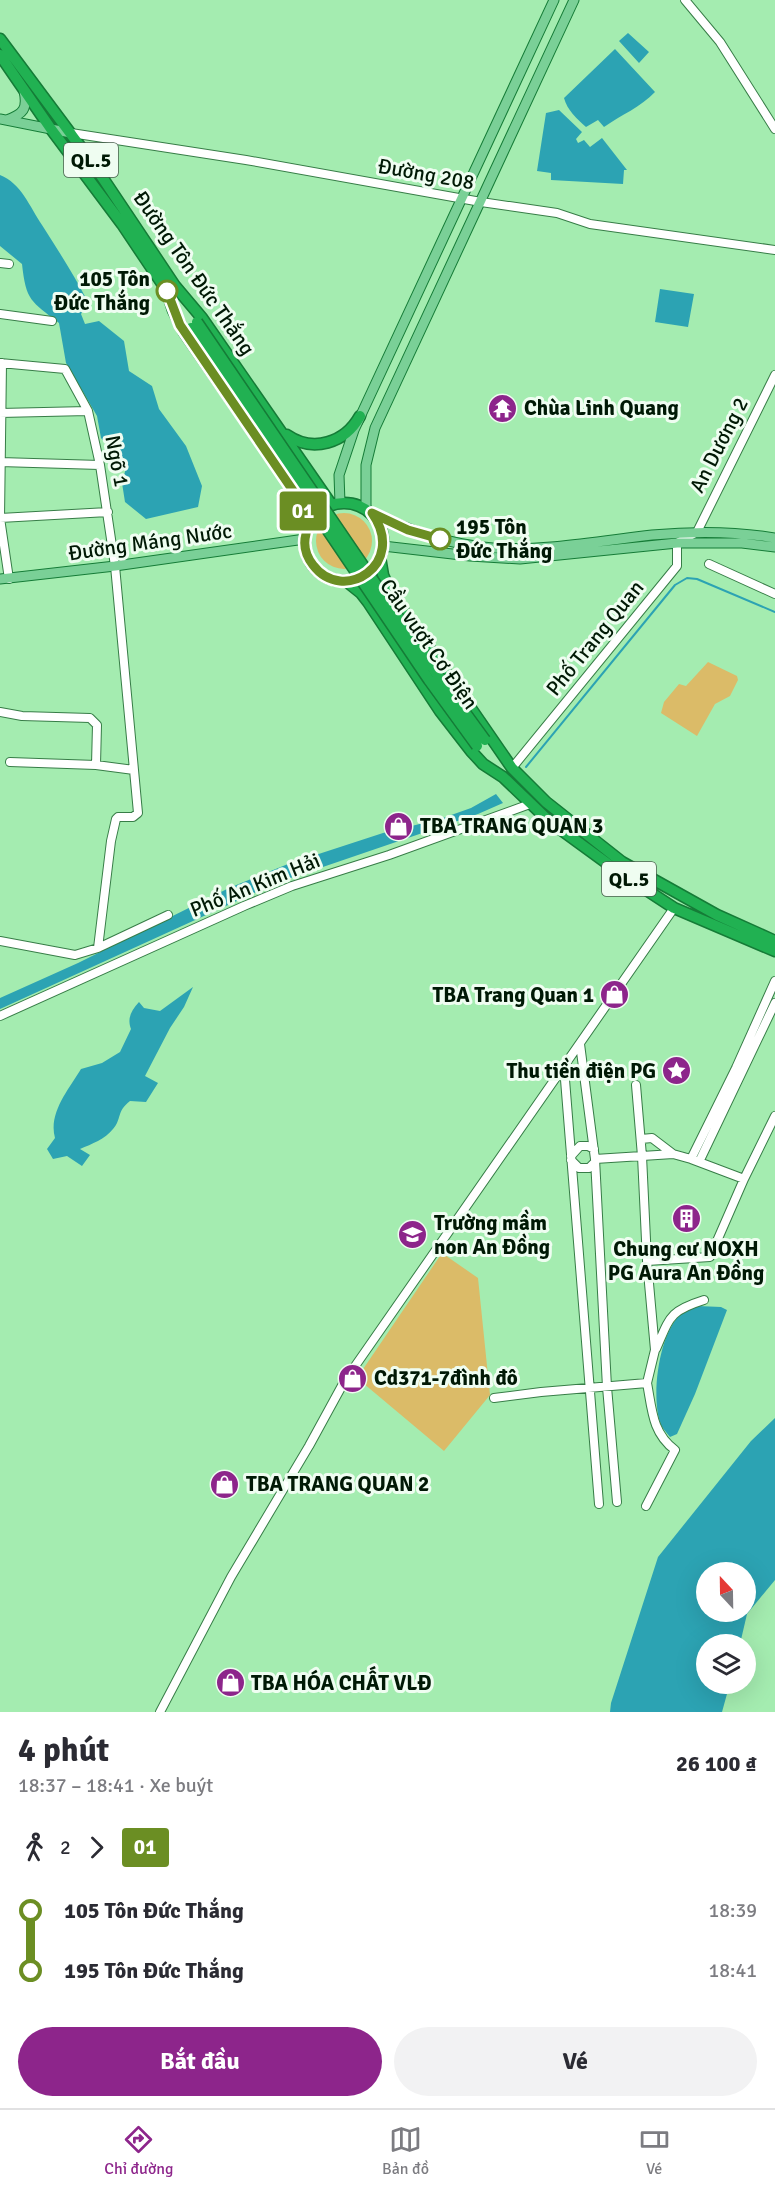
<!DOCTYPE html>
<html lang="vi">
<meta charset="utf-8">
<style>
body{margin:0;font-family:Signika,sans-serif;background:#f2f2f3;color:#2b2b33;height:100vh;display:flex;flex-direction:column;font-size:22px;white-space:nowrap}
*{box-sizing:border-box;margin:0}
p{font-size:20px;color:#7c7c81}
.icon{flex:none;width:33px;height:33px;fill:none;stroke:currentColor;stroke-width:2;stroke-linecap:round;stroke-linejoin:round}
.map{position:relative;height:1712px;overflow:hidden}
.drawer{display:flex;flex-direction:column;background:#fff;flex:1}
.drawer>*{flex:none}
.badge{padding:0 12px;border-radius:4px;font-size:21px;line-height:39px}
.needle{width:39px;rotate:338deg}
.controls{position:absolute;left:696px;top:1562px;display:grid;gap:12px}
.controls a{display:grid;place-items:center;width:60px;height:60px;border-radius:50%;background:#fff;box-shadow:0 6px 24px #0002;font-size:30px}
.map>.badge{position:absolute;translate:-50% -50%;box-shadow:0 0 0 3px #fff}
.legs{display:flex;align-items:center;gap:9px;height:66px;padding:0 18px;font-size:20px}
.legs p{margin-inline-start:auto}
.headline{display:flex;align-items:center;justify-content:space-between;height:102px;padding:0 18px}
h1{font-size:33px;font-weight:700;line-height:45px}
.cta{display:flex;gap:12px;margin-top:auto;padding:12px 18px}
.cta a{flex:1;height:69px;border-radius:36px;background:#8d258b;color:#fff;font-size:24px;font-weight:700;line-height:69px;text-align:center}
.cta a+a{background:#f2f2f3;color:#2b2b33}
ul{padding:0 18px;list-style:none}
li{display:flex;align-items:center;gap:21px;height:60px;font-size:22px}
li i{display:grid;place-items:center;width:9px;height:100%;margin:0 8px;background:currentColor}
li i::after{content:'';width:15px;height:15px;margin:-8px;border:4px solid;border-radius:50%;background:#fff}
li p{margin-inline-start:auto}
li:first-child i{background:linear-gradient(#0000 50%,currentColor 0)}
li:last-child i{background:linear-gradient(currentColor 50%,#0000 0)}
.tab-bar{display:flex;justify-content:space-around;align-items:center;height:84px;border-top:2px solid #e1e1e2;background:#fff;font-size:16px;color:#7c7c81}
.tab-bar a{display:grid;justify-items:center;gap:3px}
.tab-bar .selected{color:#8d258b}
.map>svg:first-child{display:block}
.green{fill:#dbbb68}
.water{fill:#2ca3b3;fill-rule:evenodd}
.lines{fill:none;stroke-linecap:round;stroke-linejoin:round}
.stream{stroke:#2ca3b3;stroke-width:2}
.minor-casing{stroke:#377d47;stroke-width:10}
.major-casing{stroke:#157c37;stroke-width:11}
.highway-casing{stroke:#157c37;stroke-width:13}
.minor{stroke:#fff;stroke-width:8}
.major{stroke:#7ad097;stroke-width:9}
.highway{stroke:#21b152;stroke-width:10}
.highway-bridge-casing{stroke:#157c37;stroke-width:13;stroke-linecap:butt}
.highway-bridge{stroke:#21b152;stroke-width:10}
.line-1-casing{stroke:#fff;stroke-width:14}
.line-1{stroke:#6b8e23;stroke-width:9}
.stop-1-dot{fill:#fff;stroke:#6b8e23;stroke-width:3}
.labels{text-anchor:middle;stroke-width:6;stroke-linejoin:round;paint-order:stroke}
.shield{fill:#effdf1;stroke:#485d4c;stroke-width:1.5}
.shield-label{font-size:20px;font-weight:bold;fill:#001905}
.street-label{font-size:21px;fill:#001905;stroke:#effdf1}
.stop-label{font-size:21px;font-weight:bold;fill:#001905;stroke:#effdf1;text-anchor:end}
.poi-label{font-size:21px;font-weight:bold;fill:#001905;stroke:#effdf1;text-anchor:start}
</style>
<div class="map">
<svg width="775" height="1712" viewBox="0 0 775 1712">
<rect width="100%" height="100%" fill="#a4ecb0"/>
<path class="green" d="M316 541a28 28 0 1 1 56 0a28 28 0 1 1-56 0Z
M 708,662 L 737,676 L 738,680 L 730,696 L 715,704 L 697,736 L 661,713 L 664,702 L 679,684 L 686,686 Z
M 442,1253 L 478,1278 L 490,1395 L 444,1451 L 357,1378 Z"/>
<path class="water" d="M 628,33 L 649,52 L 639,63 L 619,41 Z
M 615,49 L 655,92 C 641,107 621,115 604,127 L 598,120 L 586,127 C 577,119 567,110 564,98 Z
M 559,110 L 582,132 L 576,139 L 578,143 L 584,140 L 590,147 L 602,138 L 627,170 L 624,170 L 623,184 L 551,180 L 551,173 L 537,171 L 546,113 Z
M 0,175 C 21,183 30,207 42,225 C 58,250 74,275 88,302 L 81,314 L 85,324 L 99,321 L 124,341 L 129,371 L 152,386 L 159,409 L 186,446 L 202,486 L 198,507 L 146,519 L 125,502 L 122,483 L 126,468 L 101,438 L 97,416 L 66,363 L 59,323 C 31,301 26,301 22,264 L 0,246 Z
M 660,289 L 694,294 L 688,327 L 655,322 Z
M 496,794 L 503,803 L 478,814 L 276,883 L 0,1009 L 0,998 L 78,963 L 229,888 L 288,864 L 383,833 L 440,819 L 471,808 Z
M 193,987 L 184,1007 L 170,1028 L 145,1076 L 158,1083 L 146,1102 L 130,1101 C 116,1112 122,1119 113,1129 C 105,1139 92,1144 80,1149 L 90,1155 L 82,1166 L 67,1156 L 53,1159 L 47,1149 L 55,1138 C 48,1113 69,1089 81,1069 L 102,1063 L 120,1052 L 131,1029 C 127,1018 131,1011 139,1002 L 144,1008 L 160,1011 Z
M 698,1306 L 721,1307 L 727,1310 L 695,1394 L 677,1434 L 670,1437 C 667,1433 661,1427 660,1422 C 651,1395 659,1333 681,1314 C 686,1310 693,1308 698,1306 Z
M 775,1418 L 775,1580 L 747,1614 L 740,1644 L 706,1644 L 706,1683 L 730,1683 L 722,1712 L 610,1712 L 611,1703 L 658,1557 L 751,1441 ZM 706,1572 L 746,1572 L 746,1611 L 706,1611 Z"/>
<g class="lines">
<path class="stream" d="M 526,767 L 675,585 L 687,578 L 697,579 L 775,612"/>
<defs>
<path id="minor" d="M 685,0 L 720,42 L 775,129
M 71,133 L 246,160 L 481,202 L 557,213 L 590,224 L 775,250
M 0,263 L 9,264
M 0,314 L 52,321
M 0,363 L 65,369 L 88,411 L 100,465 L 115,566 L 134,770
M 2,363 L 0,518 L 9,579
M 0,413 L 88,411
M 0,462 L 100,465
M 0,518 L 108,512
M 709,564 L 775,594
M 0,712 L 22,716 L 90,718 L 97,725 L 96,765
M 512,768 L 677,566 L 677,543 L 697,532 L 775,375
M 0,941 L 75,955 L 98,948 L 111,841 L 116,819 L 118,817 L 133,817 L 138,813 L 134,770 L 96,765 L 10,762
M 98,948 L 168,915
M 0,1016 L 244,906 L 292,886 L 389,855 L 530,804
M 580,1044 L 595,1159 L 607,1387 L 617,1502
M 564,1067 L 599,1504
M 636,1085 L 642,1156 L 673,1154 L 691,1159 L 744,1179
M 641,1139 L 652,1138 L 673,1154
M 571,1156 L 580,1146 L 588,1146 L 594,1149
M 595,1159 L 642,1156 L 647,1261 L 710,1257 L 744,1179 L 775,1116
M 691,1159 L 736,1068 L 775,981
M 571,1160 L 579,1168 L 589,1168 L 595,1162
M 699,1162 L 775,1003
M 656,1349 C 670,1317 669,1311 704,1300
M 494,1398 L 541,1392 L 647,1383 L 655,1350 L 647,1261
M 646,1506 L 675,1450 C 652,1433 652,1409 647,1383
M 160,1712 L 231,1577 L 309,1446 L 344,1382 L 674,908"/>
<path id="major" d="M 0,119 L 71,133
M 7,120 C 23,114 28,109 24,91
M 340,503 L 339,475 L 354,430 L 554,0
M 366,509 L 366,465 L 375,428 L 574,0
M 372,513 C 411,531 450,545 493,548 C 546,551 600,541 652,535 C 694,531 734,531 775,538
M 383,546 L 470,556 L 520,559 L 677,543 L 742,543 L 775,547
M 0,579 L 115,566 L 305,539"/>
<path id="highway" d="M 0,39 L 94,165 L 175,286 L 202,318 L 331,504
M 0,55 L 51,129 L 122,224 L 167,291 L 173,310 L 184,332 L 290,485 L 301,506 L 308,526
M 287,435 C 313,453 345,443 360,416
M305 542a39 39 0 1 1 78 0a39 39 0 1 1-78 0Z
M 380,557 L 383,575 L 390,591 L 512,768 L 546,802 L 622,862 L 717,915 L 775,941
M 346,581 L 361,593 L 368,602 L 440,711 L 471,751 L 483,764 L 503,777 L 549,821 L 619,872 L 674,908 L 775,951"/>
</defs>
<use href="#minor" class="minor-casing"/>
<use href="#major" class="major-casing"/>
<use href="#highway" class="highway-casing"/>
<use href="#minor" class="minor"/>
<use href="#major" class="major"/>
<use href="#highway" class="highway"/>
<defs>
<path id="highway-bridge" d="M 197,322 L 437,674 L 485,740
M 191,328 L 429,680 L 477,746"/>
</defs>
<use href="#highway-bridge" class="highway-bridge-casing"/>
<use href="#highway-bridge" class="highway-bridge"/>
</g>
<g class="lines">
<defs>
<path id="line-1" d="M 167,291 L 180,325 L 296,495 C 300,504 308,516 308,525 C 308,526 306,533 306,534 C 303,545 306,556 313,565 C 343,605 408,564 372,513 L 408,530 L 440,539"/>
</defs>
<use href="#line-1" class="line-1-casing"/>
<use href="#line-1" class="line-1"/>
</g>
<defs>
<symbol id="temple-disc" viewBox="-11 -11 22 22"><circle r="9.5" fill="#8d258b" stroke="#effdf1"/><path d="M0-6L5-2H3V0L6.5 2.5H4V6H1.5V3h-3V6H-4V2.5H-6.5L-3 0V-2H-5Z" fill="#fff"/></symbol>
<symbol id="shop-disc" viewBox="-11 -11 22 22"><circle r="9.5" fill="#8d258b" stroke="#effdf1"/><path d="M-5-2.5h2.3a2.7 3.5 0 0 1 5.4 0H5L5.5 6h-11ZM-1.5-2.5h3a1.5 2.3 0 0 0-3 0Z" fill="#fff"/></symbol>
<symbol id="sight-disc" viewBox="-11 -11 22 22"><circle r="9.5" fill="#8d258b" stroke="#effdf1"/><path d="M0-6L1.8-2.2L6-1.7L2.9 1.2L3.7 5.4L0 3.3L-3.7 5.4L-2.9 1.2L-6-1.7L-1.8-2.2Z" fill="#fff"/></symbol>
<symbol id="building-disc" viewBox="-11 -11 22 22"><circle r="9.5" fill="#8d258b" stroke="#effdf1"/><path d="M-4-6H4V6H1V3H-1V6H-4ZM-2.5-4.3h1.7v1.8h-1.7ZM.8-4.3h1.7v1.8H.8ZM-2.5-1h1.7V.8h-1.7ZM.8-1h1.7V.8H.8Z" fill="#fff"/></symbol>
<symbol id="school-disc" viewBox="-11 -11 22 22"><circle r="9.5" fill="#8d258b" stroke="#effdf1"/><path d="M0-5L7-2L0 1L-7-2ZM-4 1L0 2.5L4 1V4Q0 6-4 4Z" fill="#fff"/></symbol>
</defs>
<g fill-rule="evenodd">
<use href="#temple-disc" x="486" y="392" width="33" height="33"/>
<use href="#shop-disc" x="382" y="810" width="33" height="33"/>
<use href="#shop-disc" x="598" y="978" width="33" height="33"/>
<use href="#sight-disc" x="660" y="1054" width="33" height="33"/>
<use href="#building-disc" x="670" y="1202" width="33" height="33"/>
<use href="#school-disc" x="396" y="1218" width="33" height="33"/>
<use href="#shop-disc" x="336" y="1362" width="33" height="33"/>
<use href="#shop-disc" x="208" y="1468" width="33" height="33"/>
<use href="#shop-disc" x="214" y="1666" width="33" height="33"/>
</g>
<g class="stop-1-dot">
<circle cx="167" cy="291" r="10"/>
<circle cx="440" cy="539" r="10"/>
</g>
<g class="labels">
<g class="shield">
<rect x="64" y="143" width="54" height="34" rx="4.5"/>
<rect x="602" y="862" width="54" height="34" rx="4.5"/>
</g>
<g class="shield-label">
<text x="91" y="167">QL.5</text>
<text x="629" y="886">QL.5</text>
</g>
<g class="street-label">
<text transform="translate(426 174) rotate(10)" y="7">Đường 208</text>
<text transform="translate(194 273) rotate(55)" y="7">Đường Tôn Đức Thắng</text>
<text transform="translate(719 445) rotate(-63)" y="7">An Dương 2</text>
<text transform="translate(117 461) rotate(79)" y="7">Ngõ 1</text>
<text transform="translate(150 542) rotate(-8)" y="7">Đường Máng Nước</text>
<text transform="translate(595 638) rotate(-51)" y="7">Phố Trang Quan</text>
<text transform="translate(429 644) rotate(55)" y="7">Cầu vượt Cơ Điện</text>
<text transform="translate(255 885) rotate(-22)" y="7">Phố An Kim Hải</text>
</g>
<g class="stop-label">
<text x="150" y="286">105 Tôn<tspan x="150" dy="24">Đức Thắng</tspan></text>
<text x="456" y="534" text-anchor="start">195 Tôn<tspan x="456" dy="24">Đức Thắng</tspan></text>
</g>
<g class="poi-label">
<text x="524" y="415">Chùa Linh Quang</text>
<text x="420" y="833">TBA TRANG QUAN 3</text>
<text x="594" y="1002" text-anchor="end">TBA Trang Quan 1</text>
<text x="656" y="1078" text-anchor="end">Thu tiền điện PG</text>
<text x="434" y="1230">Trường mầm<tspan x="434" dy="24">non An Đồng</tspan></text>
<text x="686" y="1256" text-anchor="middle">Chung cư NOXH<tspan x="686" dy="24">PG Aura An Đồng</tspan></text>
<text x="374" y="1385">Cd371-7đình đô</text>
<text x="246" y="1491">TBA TRANG QUAN 2</text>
<text x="251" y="1690">TBA HÓA CHẤT VLĐ</text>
</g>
</g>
</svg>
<div class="controls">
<a><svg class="needle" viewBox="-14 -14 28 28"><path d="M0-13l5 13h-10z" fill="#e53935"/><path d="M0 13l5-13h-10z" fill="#7c7c81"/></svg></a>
<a><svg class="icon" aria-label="layers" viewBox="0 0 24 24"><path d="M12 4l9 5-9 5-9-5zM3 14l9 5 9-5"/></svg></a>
</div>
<b class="badge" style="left:303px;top:511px;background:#6b8e23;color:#fff">01</b>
</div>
<section class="drawer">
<div class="headline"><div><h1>4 phút</h1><p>18:37 – 18:41 · Xe buýt</p></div><b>26 100 ₫</b></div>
<div class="legs"><svg class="icon" aria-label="walk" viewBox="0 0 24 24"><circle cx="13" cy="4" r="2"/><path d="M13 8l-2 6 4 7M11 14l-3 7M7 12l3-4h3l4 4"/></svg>2<svg class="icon" aria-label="forward" viewBox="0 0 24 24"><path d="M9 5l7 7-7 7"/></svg><b class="badge" style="background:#6b8e23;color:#fff">01</b></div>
<ul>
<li><i style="color:#6b8e23"></i><b>105 Tôn Đức Thắng</b><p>18:39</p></li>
<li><i style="color:#6b8e23"></i><b>195 Tôn Đức Thắng</b><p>18:41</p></li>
</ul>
<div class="cta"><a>Bắt đầu</a><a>Vé</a></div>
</section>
<nav class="tab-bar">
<a class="selected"><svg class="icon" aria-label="directions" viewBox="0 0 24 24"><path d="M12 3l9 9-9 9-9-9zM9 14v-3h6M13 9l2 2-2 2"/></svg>Chỉ đường</a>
<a><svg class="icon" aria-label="map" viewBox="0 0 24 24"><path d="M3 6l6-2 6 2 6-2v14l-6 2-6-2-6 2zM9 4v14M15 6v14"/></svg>Bản đồ</a>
<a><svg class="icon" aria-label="tickets" viewBox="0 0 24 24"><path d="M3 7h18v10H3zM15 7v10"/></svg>Vé</a>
</nav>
